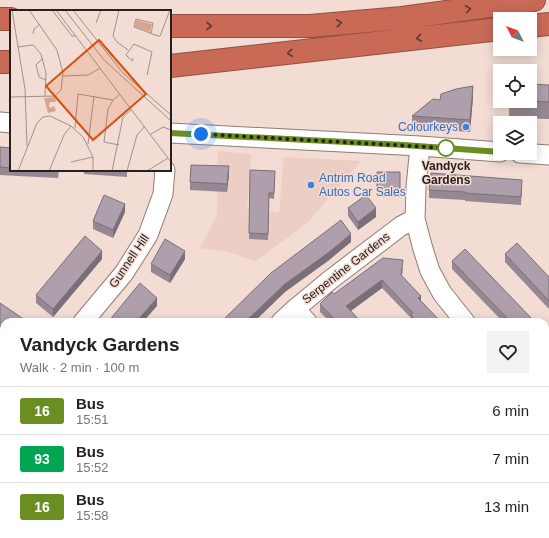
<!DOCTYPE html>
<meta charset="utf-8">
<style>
body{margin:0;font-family:Helvetica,sans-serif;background:#f2f2f2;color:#222;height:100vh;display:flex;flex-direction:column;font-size:15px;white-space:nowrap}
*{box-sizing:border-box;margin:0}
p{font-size:13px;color:#767676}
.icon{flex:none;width:22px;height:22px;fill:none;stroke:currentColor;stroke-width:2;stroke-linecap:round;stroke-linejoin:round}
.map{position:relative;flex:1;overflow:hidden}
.sheet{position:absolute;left:0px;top:318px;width:549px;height:220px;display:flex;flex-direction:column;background:#fff;border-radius:12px 12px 0 0;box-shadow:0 2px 10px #0003}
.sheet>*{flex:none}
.badge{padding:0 8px;border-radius:3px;font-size:14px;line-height:26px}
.needle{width:26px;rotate:311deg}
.tools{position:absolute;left:493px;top:12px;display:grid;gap:8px}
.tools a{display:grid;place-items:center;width:44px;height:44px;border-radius:0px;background:#fff;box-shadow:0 2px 10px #0003;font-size:20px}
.you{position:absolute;width:20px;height:20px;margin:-10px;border:3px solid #fff;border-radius:50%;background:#1a73e8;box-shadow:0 0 0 6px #1a73e833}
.map>.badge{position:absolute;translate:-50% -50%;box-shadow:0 0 0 2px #fff}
.round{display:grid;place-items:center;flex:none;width:42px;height:42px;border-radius:0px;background:#f2f2f2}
.overview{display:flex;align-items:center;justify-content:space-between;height:68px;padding:0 20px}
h1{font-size:19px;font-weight:700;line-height:30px}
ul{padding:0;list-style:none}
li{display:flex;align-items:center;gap:12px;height:48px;padding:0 20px;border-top:1px solid #e0e0e0}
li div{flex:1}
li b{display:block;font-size:15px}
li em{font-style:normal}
li .badge{min-width:44px;font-weight:700;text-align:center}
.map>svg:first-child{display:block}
.built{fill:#eccec4}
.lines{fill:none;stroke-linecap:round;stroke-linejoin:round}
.minor-casing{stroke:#907c75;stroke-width:21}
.highway-casing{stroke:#915043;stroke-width:24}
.minor{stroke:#fff;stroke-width:19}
.highway{stroke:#c96a57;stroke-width:22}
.wall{fill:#968893}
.shaded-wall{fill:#7a6f78}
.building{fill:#af9eab;stroke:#7a6f78}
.oneway{stroke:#603a31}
.line-casing{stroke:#fff;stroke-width:9}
.line{stroke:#6b8e23;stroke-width:6}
.walk{stroke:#28201d;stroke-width:4;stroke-dasharray:0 7.2}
.shop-dot{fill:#3f7fe0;stroke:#f2dcd4;stroke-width:1.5}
.stop-dot{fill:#fff;stroke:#6b8e23;stroke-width:2}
.labels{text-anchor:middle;stroke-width:3;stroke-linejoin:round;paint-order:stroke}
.shop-label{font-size:12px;fill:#366cbe;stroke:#f2dcd4;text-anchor:end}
.stop-label{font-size:12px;font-weight:bold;fill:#28201d;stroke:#f2dcd4}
.street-label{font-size:12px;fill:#28201d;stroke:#f2dcd4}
.inset-road{fill:none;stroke:#a1918b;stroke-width:1}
.view{fill:#d5530e;fill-opacity:0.15;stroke:#d5530e;stroke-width:2}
.inset-edge{fill:none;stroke:#28201d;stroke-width:2}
</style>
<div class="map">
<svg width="549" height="538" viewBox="0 0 549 538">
<rect width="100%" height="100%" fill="#f2dcd4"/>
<path class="built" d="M 218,151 L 251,154 L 247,209 L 279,212 L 284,157 L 361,161 L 307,223 L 256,261 L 228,252 L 200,248 L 217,216 Z"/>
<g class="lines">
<defs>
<path id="minor" d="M 0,122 L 11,123
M 170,133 L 420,146 L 500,152
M 420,146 L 416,187 L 415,219 L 423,249 L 430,271 L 442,293 L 465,322
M 520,153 L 549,155
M 295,309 L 307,322
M 83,322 L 124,273 L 148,235 L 163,194 L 165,170
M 281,322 L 295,309 L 330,280 L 401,226 L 415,219
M 0,365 L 4,368
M 545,406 L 549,410
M 139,534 L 142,538
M 349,534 L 353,538
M 509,534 L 513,538
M 0,537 L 1,538
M 100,538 L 102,534"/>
<path id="highway" d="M 0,19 L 11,19
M 170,26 L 310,26 L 402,18 L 534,0
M 530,26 L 549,24
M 0,62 L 11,62
M 170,66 L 500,29"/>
</defs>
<use href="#minor" class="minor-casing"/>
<use href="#highway" class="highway-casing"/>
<use href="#minor" class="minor"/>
<use href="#highway" class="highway"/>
</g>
<path class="wall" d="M 549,85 L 549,119 L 509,118 L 509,101 L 530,101 Z
M 473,97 L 470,132 L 412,128 L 412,116 L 440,100 Z
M 0,147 L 11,148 L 11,170 L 59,170 L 58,178 L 18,176 L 0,175 Z
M 84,170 L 127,170 L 127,177 L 84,174 Z
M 250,170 L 275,177 L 274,199 L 269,198 L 268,240 L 249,239 Z
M 377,172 L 400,172 L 400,197 L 377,197 Z
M 229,174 L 227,192 L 190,190 L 190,182 Z
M 522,188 L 521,205 L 465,201 L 465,200 L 429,198 L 429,190 Z
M 348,208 L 376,217 L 358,230 L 348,216 Z
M 125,212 L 113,238 L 93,229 L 93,221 Z
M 505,254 L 549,277 L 549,309 L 505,262 Z
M 102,259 L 53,317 L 36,303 L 36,295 Z
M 185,259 L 170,283 L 151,272 L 151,264 Z
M 452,261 L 535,322 L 503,322 L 452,269 Z
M 403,268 L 402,276 L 421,301 L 441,322 L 411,322 L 411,318 L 382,288 L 351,311 L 361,322 L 330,322 L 320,312 L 320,304 L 334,294 Z
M 0,303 L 4,322 L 4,338 L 0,335 Z
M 545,333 L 549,337 L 549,370 L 545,366 Z
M 0,386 L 4,389 L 4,425 L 0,421 Z
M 545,432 L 549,436 L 549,470 L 546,467 L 545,465 Z
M 0,477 L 4,481 L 4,518 L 0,514 Z
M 174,534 L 229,534 L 231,538 L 178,538 Z
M 290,534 L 321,534 L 325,538 L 293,538 Z
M 369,534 L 401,534 L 405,538 L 373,538 Z
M 451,534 L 460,534 L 456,538 L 455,538 Z
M 529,534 L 545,534 L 549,538 L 533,538 Z"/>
<path class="shaded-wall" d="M 473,86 L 473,97 L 470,132 L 470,120 Z
M 229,166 L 229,174 L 227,192 L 227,184 Z
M 125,204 L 125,212 L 113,238 L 113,230 Z
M 376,208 L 376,217 L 358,230 L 358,222 Z
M 351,234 L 351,242 L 328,261 L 285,292 L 254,322 L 245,322 L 285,284 Z
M 102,251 L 102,259 L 53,317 L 53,309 Z
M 185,251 L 185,259 L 170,283 L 170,275 Z
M 382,280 L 382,288 L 346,314 L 346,306 Z
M 421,296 L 421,304 L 418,298 Z
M 157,298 L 157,306 L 143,322 L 136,322 Z
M 62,534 L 69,534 L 66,538 L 59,538 Z
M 455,534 L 460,534 L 456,538 L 455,538 Z"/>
<path class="building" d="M 530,84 L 549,85 L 549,102 L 529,101 L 530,101 Z
M 473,86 L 470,120 L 412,116 L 433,99 L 440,100 L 441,94 L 456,89 Z
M 0,147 L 11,148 L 11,168 L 0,167 Z
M 191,165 L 229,166 L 227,184 L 190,182 Z
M 250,170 L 275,171 L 274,193 L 269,193 L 268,234 L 249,233 Z
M 377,172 L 400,172 L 400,189 L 377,189 Z
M 431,173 L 522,180 L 521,197 L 465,193 L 465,192 L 429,190 Z
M 104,195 L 125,204 L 113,230 L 93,221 Z
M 366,195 L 376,208 L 358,222 L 348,208 Z
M 341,220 L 351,234 L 328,253 L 285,284 L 245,322 L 221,322 L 271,273 Z
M 85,236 L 102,251 L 53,309 L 36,295 Z
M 165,239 L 185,251 L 170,275 L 151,264 Z
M 517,243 L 549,277 L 549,301 L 505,254 Z
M 465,249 L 535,322 L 511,322 L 452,261 Z
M 383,258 L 403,260 L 401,275 L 421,296 L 418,298 L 441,322 L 417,322 L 411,315 L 413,313 L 382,280 L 346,306 L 361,322 L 337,322 L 320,304 L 332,292 L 334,294 Z
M 140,283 L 157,298 L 136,322 L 108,322 Z
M 0,303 L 28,322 L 4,322 L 4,330 L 0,327 Z
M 545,333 L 549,337 L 549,362 L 545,358 Z
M 0,386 L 4,389 L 4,417 L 0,413 Z
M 545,432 L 549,436 L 549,462 L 546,459 L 545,457 Z
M 0,477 L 4,481 L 4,510 L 0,506 Z
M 545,518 L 549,522 L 549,538 L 540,538 L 536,534 L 545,534 Z
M 37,534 L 62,534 L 59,538 L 35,538 L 34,537 Z
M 180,534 L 229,534 L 231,536 L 229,538 L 184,538 Z
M 297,534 L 321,534 L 325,538 L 301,538 Z
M 377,534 L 401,534 L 405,538 L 381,538 Z"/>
<defs><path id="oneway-chevron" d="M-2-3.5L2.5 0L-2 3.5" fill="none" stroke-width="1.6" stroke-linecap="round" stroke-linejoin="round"/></defs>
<g class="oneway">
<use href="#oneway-chevron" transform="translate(468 9) rotate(-8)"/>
<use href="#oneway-chevron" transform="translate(339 23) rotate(-5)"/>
<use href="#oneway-chevron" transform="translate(209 26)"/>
<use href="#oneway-chevron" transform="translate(419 38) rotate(174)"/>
<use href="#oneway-chevron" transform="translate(290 53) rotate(174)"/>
</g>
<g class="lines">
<defs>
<path id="line" d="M 170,133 L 404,145 L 500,152"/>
</defs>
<use href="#line" class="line-casing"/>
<use href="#line" class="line"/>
<path class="walk" d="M 201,134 L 446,148"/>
</g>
<g class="shop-dot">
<circle cx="466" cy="127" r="4"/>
<circle cx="311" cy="185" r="4"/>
</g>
<circle class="stop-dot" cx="446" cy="148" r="8"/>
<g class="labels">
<g class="shop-label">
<text x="458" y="131">Colourkeys</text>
<text x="319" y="182" text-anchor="start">Antrim Road<tspan x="319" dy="14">Autos Car Sales</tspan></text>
</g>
<g class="stop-label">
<text x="446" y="170">Vandyck<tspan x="446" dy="14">Gardens</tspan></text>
</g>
<g class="street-label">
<text transform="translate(129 261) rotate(-56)" y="4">Gunnell Hill</text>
<text transform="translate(346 268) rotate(-38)" y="4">Serpentine Gardens</text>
</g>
</g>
<g transform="translate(10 10)">
<rect width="161" height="161" fill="#f2dcd4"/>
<path d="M 126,10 L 142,14 L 140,22 L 125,17 ZM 45,87 L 46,92 L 40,92 L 39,95 L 40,98 L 44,96 L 46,101 L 38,103 L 34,88 Z" fill="#d8a390"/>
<path class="inset-road" d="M 2,0 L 15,79 L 17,136M 42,0 L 62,26 L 66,26M 46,0 L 161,152M 55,0 L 94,50 L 161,111M 63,0 L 113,63 L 161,105M 109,0 L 103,26 L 107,32 L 118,40M 86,13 L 91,0M 23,24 L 24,19 L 30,14M 141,24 L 143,13 L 126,9 L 124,17 L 148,26 L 150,26 L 160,0M 8,37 L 23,35 L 31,44 L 36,63 L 35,86M 33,48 L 26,55 L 29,67 L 36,70M 123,48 L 122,51 L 116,45 L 124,34 L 142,42 L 137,65M 53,66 L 78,65 L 90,58M 0,87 L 45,86 L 51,80 L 53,63 L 47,40 L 19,0M 65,118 L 68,84 L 103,90M 141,124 L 153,117 L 161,120M 78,134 L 84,86M 109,135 L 94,132 L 98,99 L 103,90 L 110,84M 61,152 L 83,147M 8,161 L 27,113 L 33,107 L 40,106 L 61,116 L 73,127 L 83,147 L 83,161M 39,161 L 54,125 L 61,116M 102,161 L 113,107 L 122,99M 117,161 L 127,125 L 135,116M 137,161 L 158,148"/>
<path class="view" d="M 89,30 L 136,84 L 83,130 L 36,76 Z"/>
<rect width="161" height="161" class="inset-edge"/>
</g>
</svg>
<div class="tools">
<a><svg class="needle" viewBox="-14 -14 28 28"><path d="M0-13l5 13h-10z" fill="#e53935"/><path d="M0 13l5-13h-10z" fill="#767676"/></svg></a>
<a><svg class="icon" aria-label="locate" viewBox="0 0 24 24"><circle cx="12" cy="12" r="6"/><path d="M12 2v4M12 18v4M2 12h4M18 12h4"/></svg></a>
<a><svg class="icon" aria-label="layers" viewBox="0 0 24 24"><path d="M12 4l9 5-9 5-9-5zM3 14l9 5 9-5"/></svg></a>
</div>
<div class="you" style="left:201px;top:134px"></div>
<section class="sheet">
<div class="overview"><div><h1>Vandyck Gardens</h1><p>Walk · 2 min · 100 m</p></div><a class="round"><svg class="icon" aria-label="heart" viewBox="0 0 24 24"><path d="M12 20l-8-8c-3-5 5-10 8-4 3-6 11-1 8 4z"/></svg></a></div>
<ul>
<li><span class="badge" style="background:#6b8e23;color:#fff">16</span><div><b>Bus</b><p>15:51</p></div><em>6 min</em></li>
<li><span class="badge" style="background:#00a651;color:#fff">93</span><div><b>Bus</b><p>15:52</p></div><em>7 min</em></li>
<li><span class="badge" style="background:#6b8e23;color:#fff">16</span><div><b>Bus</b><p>15:58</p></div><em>13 min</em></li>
</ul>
</section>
</div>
